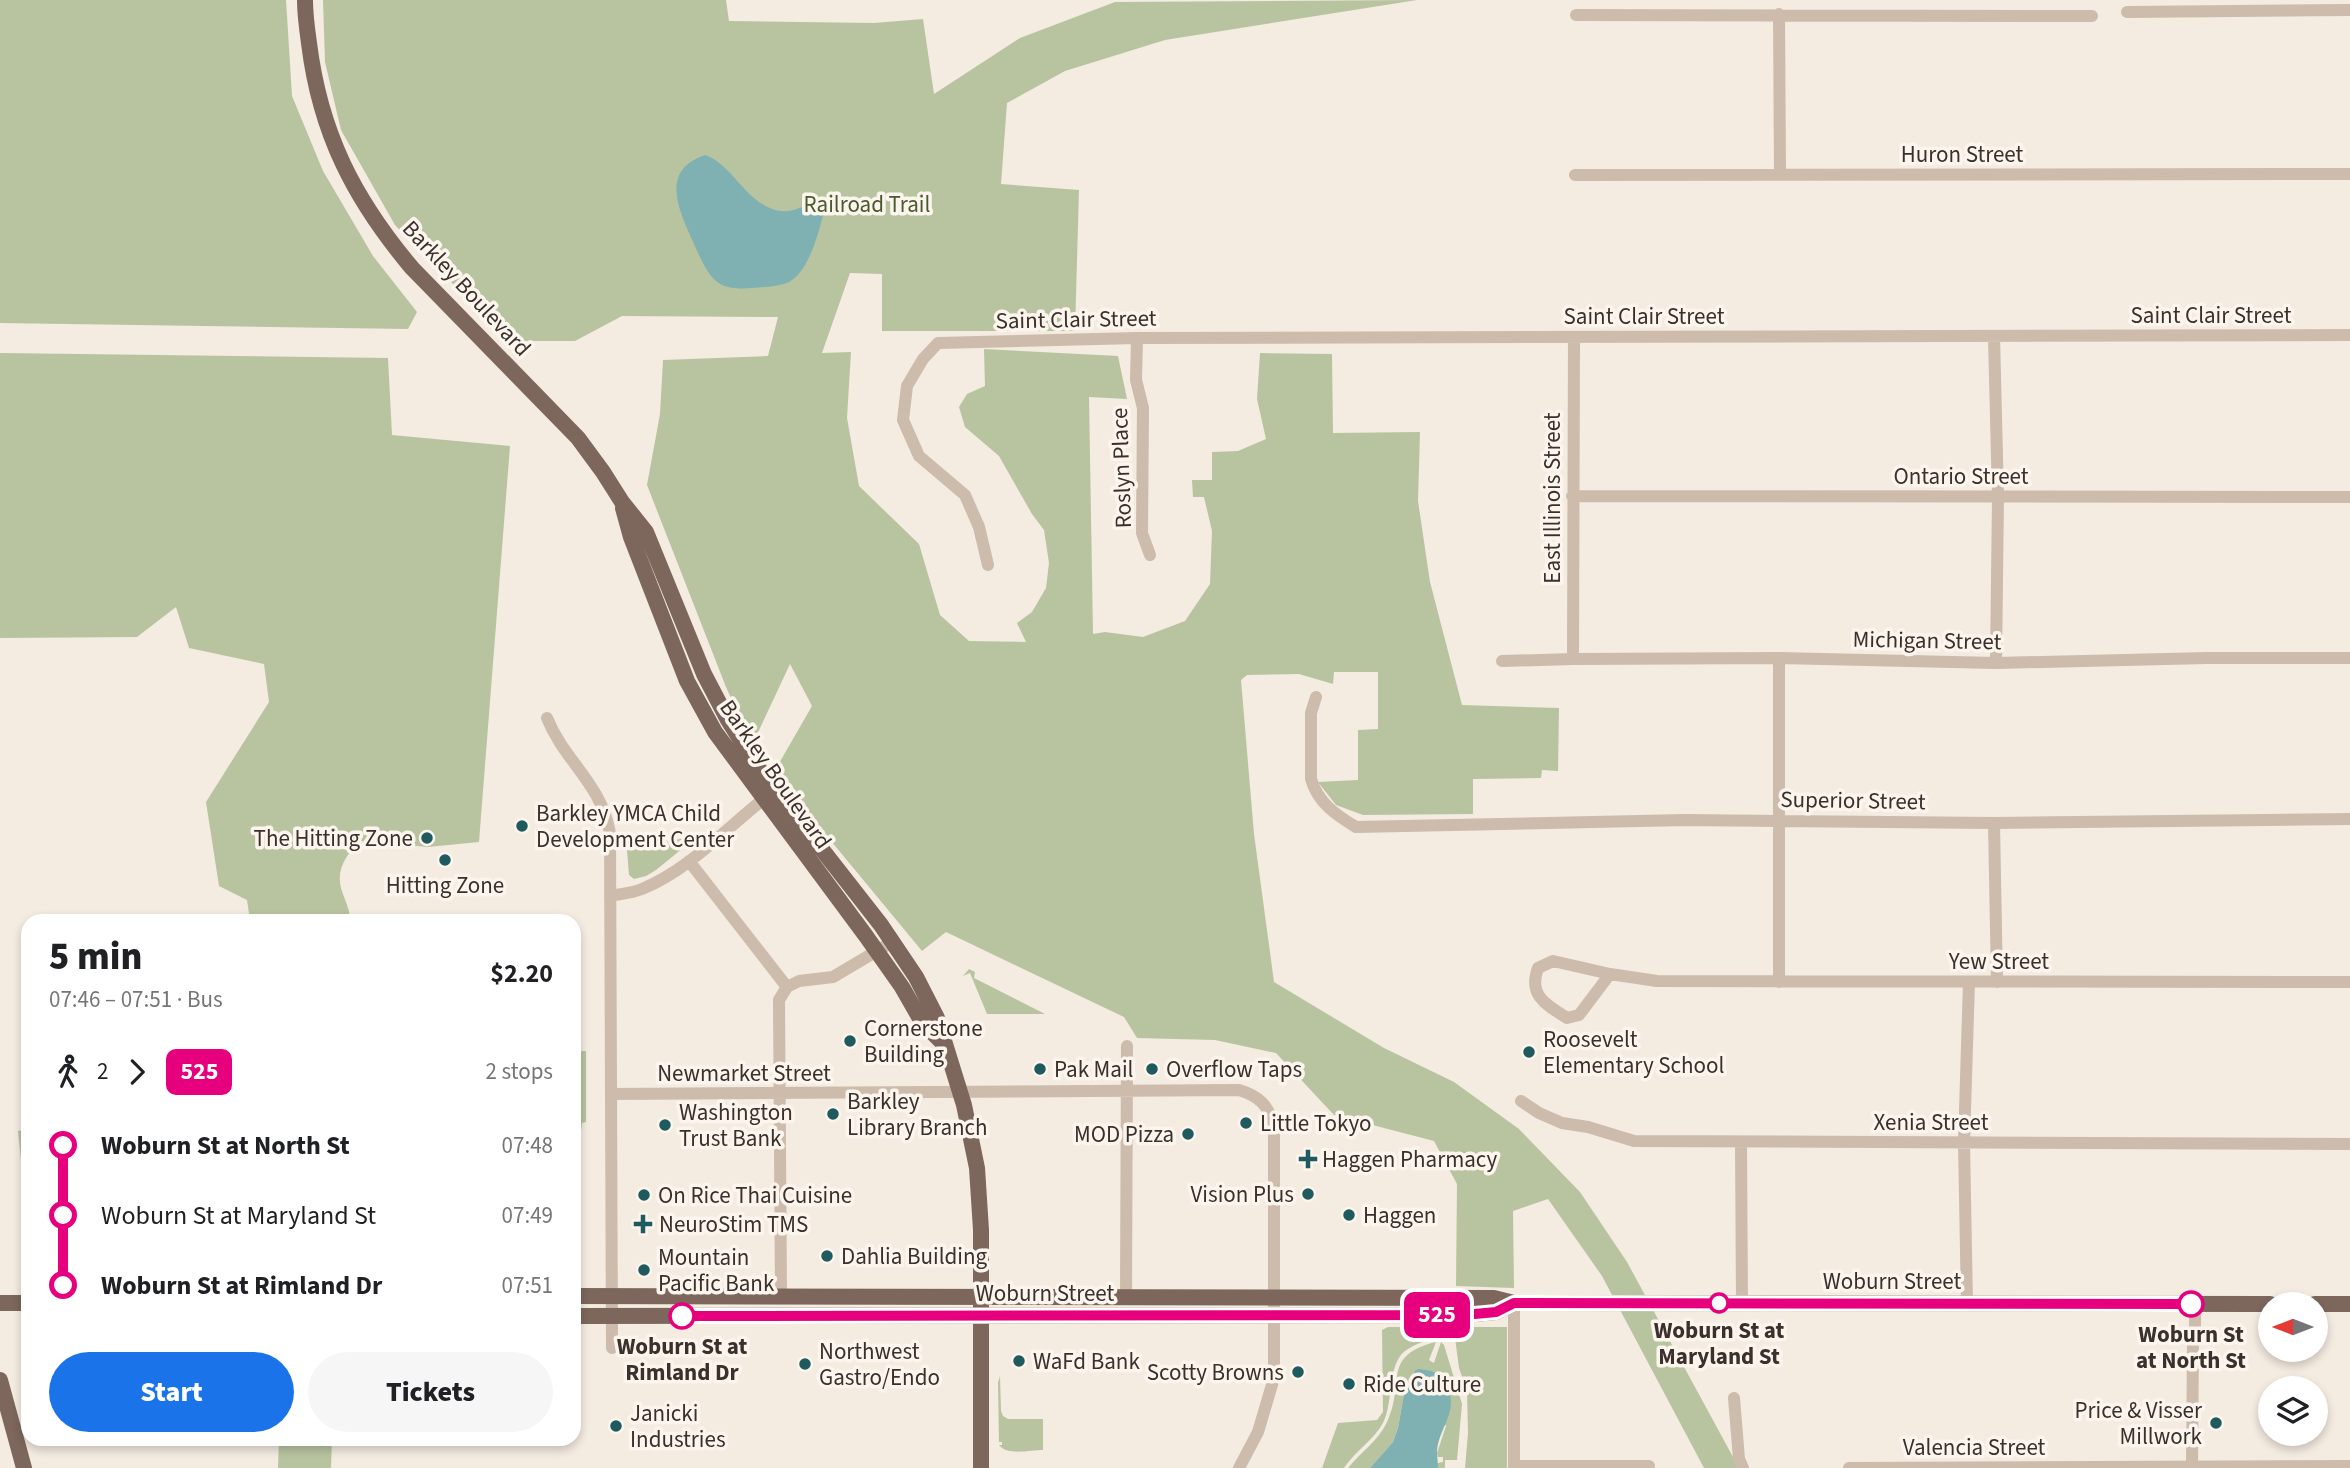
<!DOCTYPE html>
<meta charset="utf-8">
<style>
body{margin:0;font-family:"Source Sans 3",sans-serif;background:#f6f6f6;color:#202124;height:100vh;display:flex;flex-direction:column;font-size:26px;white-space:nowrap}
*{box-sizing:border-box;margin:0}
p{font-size:23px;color:#757577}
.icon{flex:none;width:38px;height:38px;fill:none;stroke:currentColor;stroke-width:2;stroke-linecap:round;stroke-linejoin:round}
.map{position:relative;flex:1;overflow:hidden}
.side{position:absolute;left:21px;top:914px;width:560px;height:532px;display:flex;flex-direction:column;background:#fff;border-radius:21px;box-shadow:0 4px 10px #0003}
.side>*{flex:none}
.badge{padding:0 14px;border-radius:10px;font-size:24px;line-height:46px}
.needle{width:46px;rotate:270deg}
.tools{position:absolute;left:2258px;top:1292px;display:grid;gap:14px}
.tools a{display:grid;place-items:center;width:70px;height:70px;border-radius:50%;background:#fff;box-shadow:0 4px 10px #0003;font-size:35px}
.map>.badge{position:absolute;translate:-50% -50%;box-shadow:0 0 0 4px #fff}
.legs{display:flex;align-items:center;gap:10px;height:77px;padding:0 28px;font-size:23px}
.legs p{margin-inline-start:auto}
.overview{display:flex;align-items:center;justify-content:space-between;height:119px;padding:0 28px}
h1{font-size:38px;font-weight:800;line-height:52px}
.action{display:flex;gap:14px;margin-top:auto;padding:14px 28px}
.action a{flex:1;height:80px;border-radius:42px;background:#1a73e8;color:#fff;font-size:28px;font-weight:800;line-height:80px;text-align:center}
.action a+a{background:#f6f6f6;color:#202124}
ul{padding:0 28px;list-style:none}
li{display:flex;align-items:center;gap:24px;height:70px;font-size:26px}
li i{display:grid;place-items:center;width:10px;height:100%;margin:0 9px;background:currentColor}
li i::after{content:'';width:18px;height:18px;margin:-9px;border:5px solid;border-radius:50%;background:#fff}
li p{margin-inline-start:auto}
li:first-child i{background:linear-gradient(#0000 50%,currentColor 0)}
li:last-child i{background:linear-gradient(currentColor 50%,#0000 0)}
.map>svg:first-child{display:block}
.green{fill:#b8c4a0}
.water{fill:#7fb0b2}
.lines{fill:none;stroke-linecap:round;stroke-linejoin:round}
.minor{stroke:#cdbbac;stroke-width:12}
.major{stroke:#7d675c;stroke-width:16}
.line-1-casing{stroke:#fff;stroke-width:16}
.line-1{stroke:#e6007e;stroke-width:10}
.poi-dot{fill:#1f5a5e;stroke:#fbf5ee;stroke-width:2.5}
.stop-1-dot{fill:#fff;stroke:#e6007e;stroke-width:3.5}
.labels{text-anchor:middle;stroke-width:7;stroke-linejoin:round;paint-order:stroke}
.street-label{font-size:23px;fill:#3b302b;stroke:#fbf5ee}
.park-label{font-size:23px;fill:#4a5a2e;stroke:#fbf5ee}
.poi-label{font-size:23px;fill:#3b302b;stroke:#fbf5ee;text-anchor:start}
.stop-label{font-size:23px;font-weight:bold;fill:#3b302b;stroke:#fbf5ee}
</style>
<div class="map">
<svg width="2350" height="1468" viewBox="0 0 2350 1468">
<rect width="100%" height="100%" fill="#f4ebe1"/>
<path class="green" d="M 0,0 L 286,0 L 292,96 L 323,171 L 373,256 L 417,312 L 408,329 L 0,323 Z
M 323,0 L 726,0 L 729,21 L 874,23 L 923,19 L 934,94 L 1020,38 L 1115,2 L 1417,0 L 1165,40 L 1065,71 L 1007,103 L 1001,184 L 1079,190 L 1075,331 L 882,331 L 882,274 L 850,273 L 822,353 L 851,352 L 847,418 L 859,486 L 919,544 L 940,615 L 969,641 L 1026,642 L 1017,623 L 1032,612 L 1046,588 L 1049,563 L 1044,530 L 1032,514 L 999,456 L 965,427 L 959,407 L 967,394 L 985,386 L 984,349 L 1118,356 L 1127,399 L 1089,397 L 1093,634 L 1105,632 L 1143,637 L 1185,621 L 1210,584 L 1212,531 L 1204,497 L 1193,497 L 1192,480 L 1212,480 L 1212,452 L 1238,451 L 1266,439 L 1257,399 L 1260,353 L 1332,354 L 1333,433 L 1420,432 L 1418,501 L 1430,582 L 1462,705 L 1559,708 L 1558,771 L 1542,770 L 1541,778 L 1473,779 L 1473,814 L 1363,815 L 1336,805 L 1318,782 L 1358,780 L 1358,730 L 1378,729 L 1378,672 L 1334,672 L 1333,684 L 1299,674 L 1247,675 L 1241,680 L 1254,834 L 1274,982 L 1384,1048 L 1454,1082 L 1519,1129 L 1580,1192 L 1627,1262 L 1739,1468 L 1704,1468 L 1602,1276 L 1548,1199 L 1513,1211 L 1514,1288 L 1456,1286 L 1457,1184 L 1434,1141 L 1334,1115 L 1276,1053 L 1215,1040 L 1137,1038 L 1124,1017 L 946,932 L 922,951 L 774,772 L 812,706 L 790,664 L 752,745 L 726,687 L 647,485 L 660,414 L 663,360 L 768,356 L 778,317 L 622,316 L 575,341 L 509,341 L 395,225 L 341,130 L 325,62 Z
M 0,353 L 388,358 L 392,435 L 510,446 L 479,842 L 428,847 L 361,841 C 345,855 334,872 343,894 C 346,903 350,910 350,920 L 250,920 L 247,900 L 219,886 L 206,802 L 269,702 L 264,664 L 189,648 L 176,607 L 137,637 L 0,638 Z
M 699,835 L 656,870 L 646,876 L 634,879 L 629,875 L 627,850 Z
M 969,969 L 975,972 L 974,978 L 1045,1014 L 987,1014 L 970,973 L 963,976 Z
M 574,1051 L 586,1051 L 586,1122 L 582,1123 L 581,1131 L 574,1131 Z
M 28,1129 L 28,1227 L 18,1131 Z
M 1388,1327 L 1440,1327 L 1442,1331 L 1441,1336 C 1429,1340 1416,1343 1405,1351 C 1387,1365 1394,1401 1383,1423 C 1374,1440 1355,1451 1344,1468 L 1322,1468 L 1338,1423 L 1377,1420 L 1383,1412 L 1382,1330 Z
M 1473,1327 L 1507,1327 L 1507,1468 L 1465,1468 L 1468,1433 L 1467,1391 L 1459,1368 L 1455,1338 Z
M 1436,1342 L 1429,1360 L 1434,1363 L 1441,1342 L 1444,1345 L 1462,1404 L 1457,1460 L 1445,1460 L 1445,1468 L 1438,1468 L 1438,1463 L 1443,1462 L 1443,1457 L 1438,1457 L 1437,1453 L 1446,1426 L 1412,1377 L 1404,1394 L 1398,1428 L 1393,1442 L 1370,1468 L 1348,1468 C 1360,1453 1379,1440 1387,1422 C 1406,1383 1380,1356 1436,1342 Z
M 1000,1376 L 1001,1411 L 1003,1416 L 1008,1419 L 1043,1419 L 1043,1450 C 1030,1450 1007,1456 999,1445 L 1002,1445 L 1002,1442 L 999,1442 L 998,1383 Z
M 279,1439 L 332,1439 L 331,1468 L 278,1468 Z"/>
<path class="water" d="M 705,155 C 731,164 743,197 770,208 C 794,219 808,198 823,205 L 824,211 C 819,232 809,271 789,282 C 778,287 763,287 752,288 C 741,289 725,289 716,281 C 707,274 699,255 694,244 C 680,212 658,171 705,155 Z
M 1418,1369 C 1430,1370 1436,1371 1443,1380 C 1463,1409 1439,1425 1437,1451 C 1437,1456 1438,1462 1438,1468 L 1370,1468 L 1393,1442 L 1398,1428 L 1404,1394 L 1415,1371 Z"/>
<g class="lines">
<path class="minor" d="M 2127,12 L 2350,10
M 1779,14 L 1780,174
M 1576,15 L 2092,16
M 1575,175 L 2350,174
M 1994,336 L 1998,497 L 1996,663
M 1137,338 L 1136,380 L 1143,408 L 1142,533 L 1150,555
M 1572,496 L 2350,497
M 988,565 L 979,527 L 965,495 L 919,456 L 903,420 L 907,386 L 923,359 L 938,343 L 1137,338 L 2350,335
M 1779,658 L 1779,982
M 1573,659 L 1574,337
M 1502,661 L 1573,659 L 1779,658 L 1996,663 L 2207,658 L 2350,658
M 1316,697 L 1311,713 L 1311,779 C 1318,803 1336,815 1356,827 L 1685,820 L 1994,823 L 2350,819
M 547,718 C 565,762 601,783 610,833 L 612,1348
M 1994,823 L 1997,982
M 689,861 L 787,987
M 610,896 C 621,894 632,893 642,889 C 691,869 729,825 770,794
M 1610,974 L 1553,961 L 1538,968 C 1528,995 1545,1004 1567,1018 L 1579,1015 L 1610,974 L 1657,981 L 2350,982
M 611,1094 L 1239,1090 C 1259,1096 1268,1105 1274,1125 L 1274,1378 L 1258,1432 L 1239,1468
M 1521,1101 L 1539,1113 L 1562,1123 L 1588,1127 L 1634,1141 L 2350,1144
M 1741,1142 L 1742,1303
M 781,1296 L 779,1000 L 787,987 L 799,981 L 833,977 L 892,942
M 1126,1297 L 1127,1046
M 1514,1303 L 1514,1468
M 1967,1304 L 1964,1143 L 1969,982
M 1734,1398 L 1739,1459 L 1743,1468
M 1514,1466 L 1649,1466
M 1849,1468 L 2350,1466
M 2192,1468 L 2193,1339 L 2195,1331 L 2195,1304"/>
<path class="major" d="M 305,0 C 305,14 307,29 309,43 C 320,133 354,199 412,268 L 578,438 L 603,472 L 622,502 L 646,532 L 704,674 L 728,720 L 759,769 L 881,925 L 916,977 L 937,1018 L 964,1105 L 977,1168 L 981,1230 L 981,1468
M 623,508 L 631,537 L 687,681 L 715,732 L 866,936 L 902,987 L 922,1022 L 943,1043
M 574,1296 L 1494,1298 L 1514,1303 L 2270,1304
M 0,1303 L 28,1303
M 2315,1304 L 2350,1304
M 574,1316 L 1464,1315 L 1496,1312 L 1514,1303
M 0,1380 L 24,1468"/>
</g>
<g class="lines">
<defs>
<path id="line-1" d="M 682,1316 L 1464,1315 L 1496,1312 L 1514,1303 L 2191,1304"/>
</defs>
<use href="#line-1" class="line-1-casing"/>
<use href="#line-1" class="line-1"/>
</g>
<g class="poi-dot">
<circle cx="522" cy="826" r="7"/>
<circle cx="427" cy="838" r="7"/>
<circle cx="445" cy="860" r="7"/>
<circle cx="850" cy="1041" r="7"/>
<circle cx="1529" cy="1052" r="7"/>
<circle cx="1040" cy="1069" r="7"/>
<circle cx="1152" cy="1069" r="7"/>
<circle cx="833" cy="1114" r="7"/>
<circle cx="1246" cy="1123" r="7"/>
<circle cx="665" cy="1125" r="7"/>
<circle cx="1188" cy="1134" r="7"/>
<path d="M1304.5 1148.5h7v7h7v7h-7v7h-7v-7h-7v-7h7z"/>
<circle cx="1308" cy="1194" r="7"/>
<circle cx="644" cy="1195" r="7"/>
<circle cx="1349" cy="1215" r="7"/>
<path d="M639.5 1213.5h7v7h7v7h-7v7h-7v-7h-7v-7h7z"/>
<circle cx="827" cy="1256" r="7"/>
<circle cx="644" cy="1270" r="7"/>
<circle cx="1019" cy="1361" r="7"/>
<circle cx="805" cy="1364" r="7"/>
<circle cx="1298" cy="1372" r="7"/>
<circle cx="1349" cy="1384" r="7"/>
<circle cx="2216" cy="1423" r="7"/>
<circle cx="616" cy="1426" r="7"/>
</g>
<g class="stop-1-dot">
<circle cx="1719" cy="1303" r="9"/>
<circle cx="2191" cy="1304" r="12"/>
<circle cx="682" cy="1316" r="12"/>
</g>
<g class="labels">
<g class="street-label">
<text x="1962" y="162">Huron Street</text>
<text transform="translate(467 288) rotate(47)" y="8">Barkley Boulevard</text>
<text x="2211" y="323">Saint Clair Street</text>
<text x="1644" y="324">Saint Clair Street</text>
<text transform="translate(1076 319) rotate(-1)" y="8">Saint Clair Street</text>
<text transform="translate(1121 468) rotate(-92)" y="8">Roslyn Place</text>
<text x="1961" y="484">Ontario Street</text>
<text transform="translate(1552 498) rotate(-90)" y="8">East Illinois Street</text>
<text transform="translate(1927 640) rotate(1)" y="8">Michigan Street</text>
<text transform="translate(776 774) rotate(55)" y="8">Barkley Boulevard</text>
<text transform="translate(1853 800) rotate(1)" y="8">Superior Street</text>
<text x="1999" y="969">Yew Street</text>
<text x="744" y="1081">Newmarket Street</text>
<text x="1931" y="1130">Xenia Street</text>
<text x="1892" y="1289">Woburn Street</text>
<text x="1045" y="1301">Woburn Street</text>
<text x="1974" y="1455">Valencia Street</text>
</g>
<g class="park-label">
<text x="867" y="212">Railroad Trail</text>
</g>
<g class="poi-label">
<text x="536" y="821">Barkley YMCA Child<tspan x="536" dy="26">Development Center</tspan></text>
<text x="413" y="846" text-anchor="end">The Hitting Zone</text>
<text x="445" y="893" text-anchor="middle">Hitting Zone</text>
<text x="864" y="1036">Cornerstone<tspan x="864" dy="26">Building</tspan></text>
<text x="1543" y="1047">Roosevelt<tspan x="1543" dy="26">Elementary School</tspan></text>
<text x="1054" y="1077">Pak Mail</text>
<text x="1166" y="1077">Overflow Taps</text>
<text x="847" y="1109">Barkley<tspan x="847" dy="26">Library Branch</tspan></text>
<text x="679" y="1120">Washington<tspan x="679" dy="26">Trust Bank</tspan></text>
<text x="1260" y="1131">Little Tokyo</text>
<text x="1174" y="1142" text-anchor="end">MOD Pizza</text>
<text x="1322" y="1167">Haggen Pharmacy</text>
<text x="1294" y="1202" text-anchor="end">Vision Plus</text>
<text x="658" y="1203">On Rice Thai Cuisine</text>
<text x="1363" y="1223">Haggen</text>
<text x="659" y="1232">NeuroStim TMS</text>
<text x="841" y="1264">Dahlia Building</text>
<text x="658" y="1265">Mountain<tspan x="658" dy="26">Pacific Bank</tspan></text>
<text x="819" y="1359">Northwest<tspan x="819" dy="26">Gastro/Endo</tspan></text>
<text x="1033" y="1369">WaFd Bank</text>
<text x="1284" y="1380" text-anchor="end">Scotty Browns</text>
<text x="1363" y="1392">Ride Culture</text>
<text x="2202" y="1418" text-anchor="end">Price &amp; Visser<tspan x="2202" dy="26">Millwork</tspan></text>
<text x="630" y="1421">Janicki<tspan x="630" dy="26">Industries</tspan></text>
</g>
<g class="stop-label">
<text x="1719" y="1338">Woburn St at<tspan x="1719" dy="26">Maryland St</tspan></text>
<text x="2191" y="1342">Woburn St<tspan x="2191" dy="26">at North St</tspan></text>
<text x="682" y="1354">Woburn St at<tspan x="682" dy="26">Rimland Dr</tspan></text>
</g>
</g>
</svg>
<div class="tools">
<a><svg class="needle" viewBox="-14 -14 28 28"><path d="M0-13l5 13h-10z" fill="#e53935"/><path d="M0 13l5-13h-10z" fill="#757577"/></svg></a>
<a><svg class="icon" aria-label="layers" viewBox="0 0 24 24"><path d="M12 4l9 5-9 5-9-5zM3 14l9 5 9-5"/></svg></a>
</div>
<b class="badge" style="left:1437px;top:1315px;background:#e6007e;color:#fff">525</b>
<section class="side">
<div class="overview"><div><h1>5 min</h1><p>07:46 – 07:51 · Bus</p></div><b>$2.20</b></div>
<div class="legs"><svg class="icon" aria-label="walk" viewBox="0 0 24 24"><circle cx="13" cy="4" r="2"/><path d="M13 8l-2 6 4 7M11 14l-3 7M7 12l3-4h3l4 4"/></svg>2<svg class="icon" aria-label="forward" viewBox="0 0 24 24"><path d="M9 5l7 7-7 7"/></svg><b class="badge" style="background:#e6007e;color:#fff">525</b><p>2 stops</p></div>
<ul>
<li><i style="color:#e6007e"></i><b>Woburn St at North St</b><p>07:48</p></li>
<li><i style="color:#e6007e"></i><span>Woburn St at Maryland St</span><p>07:49</p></li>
<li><i style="color:#e6007e"></i><b>Woburn St at Rimland Dr</b><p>07:51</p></li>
</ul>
<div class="action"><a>Start</a><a>Tickets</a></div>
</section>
</div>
